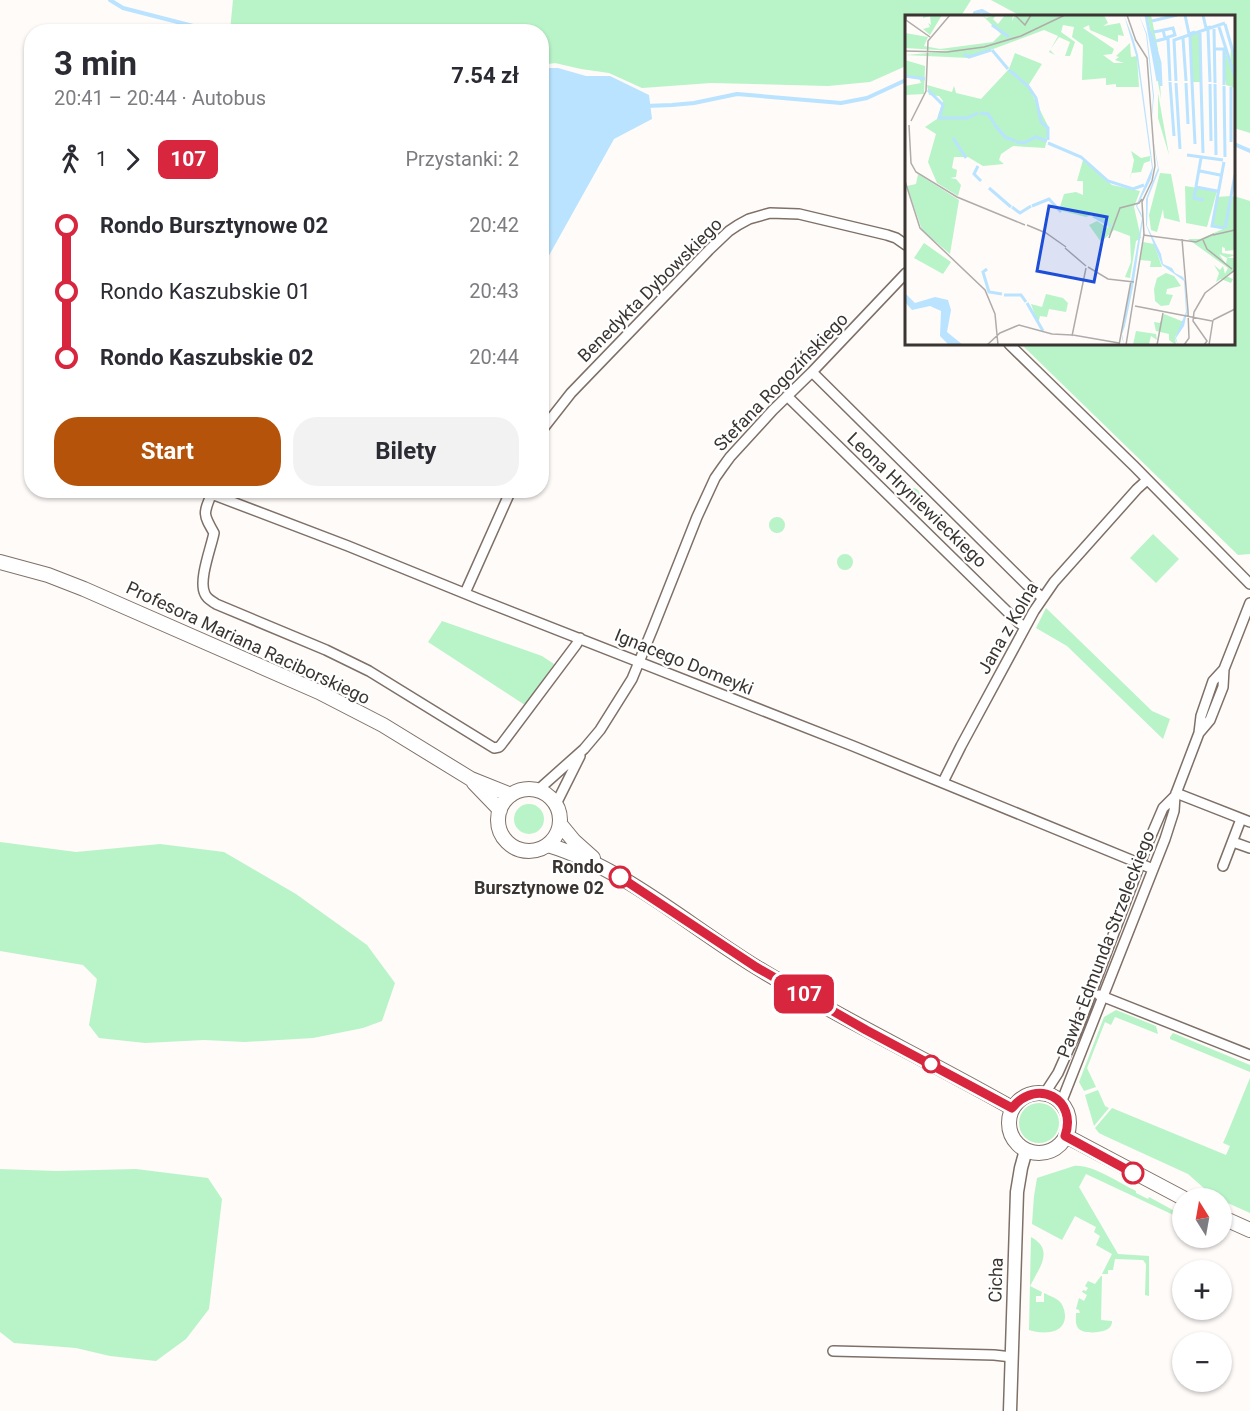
<!DOCTYPE html>
<html lang="pl">
<meta charset="utf-8">
<style>
body{margin:0;font-family:Roboto,sans-serif;background:#f2f2f3;color:#2b2b33;height:100vh;display:flex;flex-direction:column;font-size:22px;white-space:nowrap}
*{box-sizing:border-box;margin:0}
p{font-size:20px;color:#7c7c81}
.icon{flex:none;width:33px;height:33px;fill:none;stroke:currentColor;stroke-width:2;stroke-linecap:round;stroke-linejoin:round}
.map{position:relative;flex:1;overflow:hidden}
.drawer{position:absolute;left:24px;top:24px;width:525px;height:474px;display:flex;flex-direction:column;background:#fff;border-radius:24px;box-shadow:0 2px 4px #0004}
.drawer>*{flex:none}
.badge{padding:0 12px;border-radius:9px;font-size:21px;line-height:39px}
.needle{width:39px;rotate:349deg}
.fabs{position:absolute;left:1172px;top:1188px;display:grid;gap:12px}
.fabs a{display:grid;place-items:center;width:60px;height:60px;border-radius:50%;background:#fff;box-shadow:0 2px 4px #0004;font-size:30px}
.map>.badge{position:absolute;translate:-50% -50%;box-shadow:0 0 0 3px #fff}
.legs{display:flex;align-items:center;gap:9px;height:66px;padding:0 30px;font-size:20px}
.legs p{margin-inline-start:auto}
.summary{display:flex;align-items:center;justify-content:space-between;height:102px;padding:0 30px}
h1{font-size:33px;font-weight:700;line-height:45px}
.cta{display:flex;gap:12px;margin-top:auto;padding:12px 30px}
.cta a{flex:1;height:69px;border-radius:24px;background:#b45309;color:#fff;font-size:24px;font-weight:700;line-height:69px;text-align:center}
.cta a+a{background:#f2f2f3;color:#2b2b33}
ul{padding:0 30px;list-style:none}
li{display:flex;align-items:center;gap:21px;height:66px;font-size:22px}
li i{display:grid;place-items:center;width:9px;height:100%;margin:0 8px;background:currentColor}
li i::after{content:'';width:15px;height:15px;margin:-8px;border:4px solid;border-radius:50%;background:#fff}
li p{margin-inline-start:auto}
li:first-child i{background:linear-gradient(#0000 50%,currentColor 0)}
li:last-child i{background:linear-gradient(currentColor 50%,#0000 0)}
.map>svg:first-child{display:block}
.green{fill:#b9f3c8}
.water{fill:#b9e3fe}
.lines{fill:none;stroke-linecap:round;stroke-linejoin:round}
.stream{stroke:#b9e3fe;stroke-width:4}
.minor-casing{stroke:#7f7067;stroke-width:12}
.tertiary-casing{stroke:#7f7067;stroke-width:15}
.secondary-casing{stroke:#7f7067;stroke-width:16}
.minor{stroke:#fff;stroke-width:9}
.tertiary{stroke:#fff;stroke-width:12}
.secondary{stroke:#fff;stroke-width:14}
.line-1-casing{stroke:#fff;stroke-width:14}
.line-1{stroke:#d7263d;stroke-width:9}
.stop-1-dot{fill:#fff;stroke:#d7263d;stroke-width:3}
.labels{text-anchor:middle;stroke-width:4.5;stroke-linejoin:round;paint-order:stroke}
.street-label{font-size:18px;fill:#3b3531;stroke:#fff}
.stop-label{font-size:18px;font-weight:bold;fill:#3b3531;stroke:#fff;text-anchor:end}
.inset-river{fill:none;stroke:#b9e3fe;stroke-width:3}
.inset-road{fill:none;stroke:#b0aca9;stroke-width:1.5}
.view{fill:#1d4ed8;fill-opacity:0.15;stroke:#1d4ed8;stroke-width:3}
.inset-edge{fill:none;stroke:#3b3531;stroke-width:3}
</style>
<div class="map">
<svg width="1250" height="1411" viewBox="0 0 1250 1411">
<rect width="100%" height="100%" fill="#fefbf9"/>
<path class="green" d="M 233,0 L 971,0 L 961,16 L 906,16 L 906,66 L 870,82 L 828,86 L 711,83 L 642,88 L 609,73 L 581,69 L 555,63 L 542,65 L 542,32 L 230,31 Z
M 991,0 L 1250,0 L 1250,133 L 1234,128 L 1234,16 L 1021,16 Z
M 1234,196 L 1250,201 L 1250,554 L 1238,555 L 1021,344 L 1234,344 Z
M906 495a7 7 0 1 1 14 0a7 7 0 1 1-14 0Z
M769 525a8 8 0 1 1 16 0a8 8 0 1 1-16 0Z
M 1153,534 L 1179,559 L 1156,583 L 1130,558 Z
M837 562a8 8 0 1 1 16 0a8 8 0 1 1-16 0Z
M 1046,608 L 1152,711 L 1170,719 L 1163,739 L 1067,646 L 1036,628 Z
M 442,621 L 542,656 L 554,664 L 525,705 L 428,642 Z
M514 819a15 15 0 1 1 30 0a15 15 0 1 1-30 0Z
M 0,842 L 76,852 L 160,844 L 224,852 L 296,894 L 367,945 L 395,983 L 382,1021 L 363,1028 L 313,1038 L 245,1042 L 204,1040 L 145,1043 L 99,1038 L 89,1025 L 97,979 L 83,965 L 0,951 Z
M 1116,1010 L 1156,1026 L 1158,1034 L 1115,1017 L 1111,1025 L 1105,1022 L 1087,1068 L 1096,1087 L 1084,1091 L 1079,1082 L 1104,1017 Z
M 1173,1033 L 1250,1065 L 1250,1072 L 1170,1039 L 1170,1037 Z
M 1250,1078 L 1250,1213 L 1221,1200 L 1221,1198 L 1214,1197 L 1188,1174 L 1105,1136 L 1099,1133 L 1095,1128 L 1112,1108 L 1226,1155 L 1230,1146 L 1223,1143 L 1227,1134 Z
M 1098,1090 L 1105,1106 L 1109,1108 L 1094,1126 L 1085,1095 Z
M1019 1123a20 20 0 1 1 40 0a20 20 0 1 1-40 0Z
M 1074,1166 C 1092,1164 1119,1183 1136,1191 L 1136,1193 L 1148,1199 L 1149,1197 L 1182,1215 L 1182,1219 L 1086,1174 L 1079,1187 L 1118,1254 L 1149,1256 L 1149,1296 L 1145,1295 L 1146,1264 L 1143,1260 L 1115,1259 L 1113,1270 L 1108,1270 L 1108,1274 L 1102,1274 L 1112,1254 L 1096,1245 L 1100,1236 L 1094,1232 L 1096,1227 L 1075,1216 L 1062,1240 L 1032,1224 L 1034,1196 L 1037,1178 Z
M 0,1169 L 56,1171 L 136,1169 L 208,1178 L 222,1199 L 209,1309 L 186,1339 L 156,1361 L 110,1356 L 76,1348 L 14,1343 L 0,1332 Z
M 1031,1237 C 1055,1250 1039,1268 1030,1286 L 1042,1292 L 1041,1296 L 1036,1296 L 1036,1302 L 1044,1302 L 1044,1293 C 1050,1296 1057,1298 1061,1303 C 1064,1308 1065,1312 1065,1317 C 1064,1335 1041,1334 1029,1330 Z
M 1101,1276 L 1102,1276 L 1101,1320 L 1112,1321 L 1112,1322 C 1112,1324 1111,1326 1110,1327 C 1106,1333 1083,1335 1078,1328 C 1075,1324 1076,1318 1076,1313 L 1080,1313 L 1079,1310 L 1076,1309 L 1079,1298 L 1084,1301 L 1087,1295 L 1082,1292 L 1083,1290 L 1086,1291 L 1088,1288 L 1085,1286 L 1088,1281 L 1095,1284 Z"/>
<path class="water" d="M 542,68 L 558,68 L 586,76 L 610,76 L 649,95 L 652,119 L 614,139 L 542,268 Z"/>
<g class="lines">
<path class="stream" d="M 110,0 L 123,8 L 197,27 L 203,32
M 974,16 L 975,13 L 982,11 L 991,16
M 645,106 L 672,105 L 694,103 L 737,94 L 841,103 L 867,98 L 906,80
M 1234,144 L 1250,151"/>
<defs>
<path id="minor" d="M 1009,344 L 1135,467 L 1250,584
M 812,372 L 1027,585 L 1043,598
M 787,396 L 1019,623 L 1025,627
M 542,430 L 571,393 L 709,250 L 729,231 L 738,225 L 749,219 L 770,213 L 799,214 L 887,235 L 896,238 L 906,245
M 201,490 L 348,546 L 481,600 L 853,746 L 1153,869
M 212,493 C 203,514 203,514 214,533 C 211,548 198,581 205,594 C 207,599 212,601 216,604 L 326,650 L 369,671 L 494,748 L 499,747 L 501,745 L 576,645 L 580,638
M 465,593 L 511,490
M 1199,733 L 1210,720 L 1223,687 L 1224,669 L 1250,603
M 943,782 L 961,746 L 1034,611 L 1054,582 L 1137,489 L 1147,480
M 538,790 L 584,749 L 600,730 L 632,679 L 653,628 L 697,517 L 715,478 L 722,468 L 730,457 L 773,410 L 812,372 L 906,273
M 1176,793 L 1250,822
M 556,804 L 580,756
M 1233,842 L 1250,848
M 1223,866 L 1241,819
M 1099,995 L 1250,1055
M 1045,1093 L 1058,1073 L 1078,1028 L 1148,843 L 1163,808 L 1175,796
M 1061,1103 L 1165,839 L 1174,811 L 1175,796 L 1199,733 L 1201,716 L 1213,681 L 1224,669
M 833,1351 L 994,1355 L 1012,1357"/>
<path id="tertiary" d="M 1010,1411 L 1017,1192 L 1021,1168 L 1026,1150"/>
<path id="secondary" d="M 0,562 L 48,575 L 84,589 L 319,692 L 383,725 L 471,779 L 511,795
M 474,783 L 500,810
M498 820a31 31 0 1 1 62 0a31 31 0 1 1-62 0Z
M 560,824 L 574,841 L 593,858
M 548,845 C 624,868 689,926 756,967 C 839,1018 928,1060 1012,1108
M1009 1123a30 30 0 1 1 60 0a30 30 0 1 1-60 0Z
M 1066,1136 L 1183,1198
M 1221,1217 L 1250,1230"/>
</defs>
<use href="#minor" class="minor-casing"/>
<use href="#tertiary" class="tertiary-casing"/>
<use href="#secondary" class="secondary-casing"/>
<use href="#minor" class="minor"/>
<use href="#tertiary" class="tertiary"/>
<use href="#secondary" class="secondary"/>
</g>
<g class="lines">
<defs>
<path id="line-1" d="M 620,877 L 756,967 L 866,1030 L 1012,1108 C 1037,1077 1078,1099 1065,1136 L 1133,1173"/>
</defs>
<use href="#line-1" class="line-1-casing"/>
<use href="#line-1" class="line-1"/>
</g>
<g class="stop-1-dot">
<circle cx="620" cy="877" r="10"/>
<circle cx="931" cy="1064" r="8"/>
<circle cx="1133" cy="1173" r="10"/>
</g>
<g class="labels">
<g class="street-label">
<text transform="translate(650 290) rotate(-45)" y="6">Benedykta Dybowskiego</text>
<text transform="translate(781 382) rotate(-46)" y="6">Stefana Rogozińskiego</text>
<text transform="translate(917 500) rotate(44)" y="6">Leona Hryniewieckiego</text>
<text transform="translate(1008 628) rotate(-60)" y="6">Jana z Kolna</text>
<text transform="translate(248 643) rotate(25)" y="6">Profesora Mariana Raciborskiego</text>
<text transform="translate(684 662) rotate(22)" y="6">Ignacego Domeyki</text>
<text transform="translate(1106 944) rotate(-69)" y="6">Pawła Edmunda Strzeleckiego</text>
<text transform="translate(996 1280) rotate(-88)" y="6">Cicha</text>
</g>
<g class="stop-label">
<text x="604" y="873">Rondo<tspan x="604" dy="21">Bursztynowe 02</tspan></text>
</g>
</g>
<g transform="translate(905 15)">
<rect width="330" height="330" fill="#fefbf9"/>
<path d="M 18,0 L 37,0 L 25,20 L 18,14 L 25,12 L 23,8 L 26,10 L 25,1 L 18,3 ZM 77,0 L 81,3 L 91,0 L 88,4 L 93,9 L 100,0 L 108,0 L 107,6 L 110,0 L 199,0 L 203,8 L 198,11 L 215,8 L 219,21 L 213,20 L 213,27 L 185,15 L 184,10 L 178,13 L 209,34 L 207,39 L 198,40 L 209,48 L 219,48 L 210,45 L 214,42 L 211,41 L 225,28 L 226,42 L 232,41 L 234,72 L 211,72 L 211,69 L 201,70 L 201,63 L 177,65 L 178,30 L 167,22 L 169,12 L 158,10 L 156,17 L 170,27 L 165,41 L 160,41 L 165,27 L 154,22 L 145,35 L 150,40 L 144,37 L 153,21 L 139,15 L 64,43 L 0,40 L 49,36 L 0,33 L 0,18 L 23,22 L 19,31 L 35,34 L 88,27 L 96,19 ZM 241,0 L 246,18 L 242,0 L 246,0 L 253,34 L 256,84 ZM 295,17 L 297,67 L 287,67 L 285,20 ZM 326,31 L 330,45 L 330,73 L 321,70 L 320,65 L 319,33 L 325,50 ZM 110,38 L 137,49 L 123,71 L 144,113 L 140,133 L 108,131 L 96,139 L 94,145 L 99,149 L 78,151 L 63,142 L 49,142 L 47,153 L 52,155 L 51,162 L 45,163 L 51,164 L 56,170 L 53,181 L 32,168 L 23,147 L 31,119 L 20,112 L 32,104 L 38,86 L 34,81 L 24,80 L 22,70 L 47,77 L 49,71 L 51,78 L 76,84 L 104,54 ZM 0,45 L 20,51 L 19,79 L 0,80 L 0,71 L 16,68 L 14,63 L 0,60 ZM 253,78 L 264,140 L 253,103 ZM 226,136 L 236,143 L 245,141 L 245,146 L 239,148 L 236,157 L 226,158 L 225,165 L 229,145 ZM 178,145 L 207,170 L 235,176 L 229,192 L 236,223 L 231,226 L 225,263 L 220,262 L 226,247 L 225,221 L 209,215 L 196,227 L 184,210 L 192,206 L 203,213 L 202,209 L 189,199 L 181,202 L 154,195 L 159,179 L 171,177 L 178,180 L 178,166 L 172,166 ZM 255,158 L 266,159 L 275,207 L 259,203 L 258,194 L 252,217 L 246,215 L 244,200 ZM 13,159 L 54,185 L 45,239 L 17,215 L 2,171 L 11,169 ZM 280,171 L 312,176 L 302,212 L 281,208 ZM 326,181 L 330,182 L 330,235 L 320,236 L 320,233 L 317,232 L 317,238 L 330,240 L 322,243 L 314,239 L 321,249 L 322,243 L 330,243 L 330,256 L 321,261 L 328,264 L 326,268 L 316,264 L 311,267 L 314,258 L 309,250 L 315,255 L 318,251 L 320,259 L 323,253 L 283,224 L 295,224 L 318,214 L 307,211 L 312,182 ZM 238,227 L 249,229 L 257,252 L 245,252 L 246,246 L 235,245 ZM 19,228 L 46,247 L 38,259 L 9,243 ZM 261,258 L 269,261 L 276,271 L 262,274 L 261,279 L 268,280 L 264,290 L 256,291 L 250,286 L 249,274 L 252,263 ZM 141,279 L 158,283 L 163,288 L 161,297 L 144,294 L 142,302 L 135,301 L 133,309 L 126,289 L 137,292 ZM 259,299 L 279,307 L 270,322 L 271,330 L 264,325 L 264,319 L 251,316 L 249,307 L 255,308 ZM 231,316 L 251,319 L 252,325 L 246,321 L 244,329 L 250,330 L 228,330 Z" fill="#b9f3c8"/>
<path d="M 219,0 L 228,23 L 233,40 L 248,153 L 247,159 L 245,166 L 232,191 L 236,198 L 238,204 L 228,272 L 220,311 L 217,319 L 219,330 L 217,323 L 217,317 L 237,203 L 231,191 L 247,153 L 232,44 ZM 234,0 L 242,19 L 249,81 L 246,113 L 254,155 L 243,183 L 242,211 L 256,239 L 258,249 L 267,253 L 270,258 L 278,262 L 280,266 L 282,298 L 279,311 L 271,323 L 273,330 L 270,323 L 281,297 L 279,266 L 257,250 L 241,210 L 241,184 L 253,153 L 246,113 L 248,81 L 241,19 ZM 0,278 L 10,288 L 30,282 L 43,285 L 46,295 L 42,317 L 58,330 L 44,330 L 35,321 L 36,296 L 25,291 L 7,295 L 0,287 Z" fill="#b9e3fe"/>
<path class="inset-river" d="M 241,0 L 253,66M 280,0 L 284,19 L 290,17M 298,0 L 301,13 L 306,12M 247,6 L 272,0M 320,9 L 330,44M 87,10 L 104,22M 314,12 L 330,62M 309,14 L 310,68M 303,15 L 305,67M 245,17 L 250,35M 248,17 L 254,16 L 268,13 L 270,20 L 260,23 L 258,15M 295,18 L 296,67M 247,20 L 255,48 L 256,71M 285,21 L 287,67M 278,23 L 281,66M 251,26 L 263,23 L 265,66M 310,34 L 319,34 L 319,70M 87,35 L 103,54M 249,35 L 253,61M 59,39 L 64,42 L 86,35M 104,55 L 123,71 L 131,83 L 136,107 L 143,113 L 143,125M 0,61 L 20,64M 271,66 L 269,25 L 320,8M 265,67 L 269,121M 287,67 L 290,129M 296,67 L 298,138M 271,68 L 275,134M 281,68 L 283,109M 305,69 L 306,126M 310,69 L 311,140M 319,71 L 320,142M 23,75 L 38,90 L 34,103 L 62,103 L 73,98M 75,98 L 83,99 L 89,108M 89,109 L 100,122 L 110,126M 48,123 L 61,143M 111,127 L 119,128 L 131,122 L 142,126M 326,127 L 326,72M 143,128 L 176,142 L 203,166 L 228,174 L 239,170M 282,140 L 318,145M 296,143 L 289,183 L 299,185M 319,147 L 307,211 L 319,213M 73,151 L 69,159 L 76,166M 295,156 L 315,160M 291,172 L 312,176M 84,173 L 106,192M 127,191 L 144,184 L 156,197M 107,192 L 115,198 L 126,191M 188,201 L 206,211M 320,213 L 330,160M 82,254 L 78,257 L 84,277 L 97,279M 99,280 L 116,280 L 121,287M 122,288 L 138,316"/>
<path class="inset-road" d="M 1,0 L 1,5 L 25,22M 110,0 L 120,10 L 126,0M 222,0 L 231,26M 230,24 L 242,43 L 250,151 L 247,166M 0,36 L 42,37 L 79,32 L 116,21 L 160,0M 6,106 L 21,76 L 23,26 L 45,0M 4,110 L 6,148 L 11,157 L 52,182 L 120,210M 0,166 L 15,213 L 80,275 L 90,299 L 93,330M 122,210 L 141,218 L 161,232M 238,220 L 291,227 L 309,219M 308,220 L 330,215M 204,223 L 215,193 L 234,188 L 237,184M 277,224 L 283,296 L 284,323 L 279,330M 298,225 L 302,234 L 327,254M 160,233 L 181,251M 183,252 L 203,264 L 229,267M 230,291 L 307,306M 308,305 L 330,294M 168,320 L 214,328M 167,321 L 181,253M 82,330 L 95,318 L 114,310 L 147,319 L 167,320M 214,330 L 226,266M 221,330 L 239,219 L 237,187 L 247,166M 252,330 L 258,298M 299,330 L 302,326 L 288,306 L 289,297 L 300,278 L 330,255M 304,330 L 308,305"/>
<path class="view" d="M 144,191 L 202,202 L 189,267 L 132,256 Z"/>
<rect width="330" height="330" class="inset-edge"/>
</g>
</svg>
<div class="fabs">
<a><svg class="needle" viewBox="-14 -14 28 28"><path d="M0-13l5 13h-10z" fill="#e53935"/><path d="M0 13l5-13h-10z" fill="#7c7c81"/></svg></a>
<a>+</a>
<a>−</a>
</div>
<b class="badge" style="left:804px;top:994px;background:#d7263d;color:#fff">107</b>
<section class="drawer">
<div class="summary"><div><h1>3 min</h1><p>20:41 – 20:44 · Autobus</p></div><b>7.54 zł</b></div>
<div class="legs"><svg class="icon" aria-label="walk" viewBox="0 0 24 24"><circle cx="13" cy="4" r="2"/><path d="M13 8l-2 6 4 7M11 14l-3 7M7 12l3-4h3l4 4"/></svg>1<svg class="icon" aria-label="forward" viewBox="0 0 24 24"><path d="M9 5l7 7-7 7"/></svg><b class="badge" style="background:#d7263d;color:#fff">107</b><p>Przystanki: 2</p></div>
<ul>
<li><i style="color:#d7263d"></i><b>Rondo Bursztynowe 02</b><p>20:42</p></li>
<li><i style="color:#d7263d"></i><span>Rondo Kaszubskie 01</span><p>20:43</p></li>
<li><i style="color:#d7263d"></i><b>Rondo Kaszubskie 02</b><p>20:44</p></li>
</ul>
<div class="cta"><a>Start</a><a>Bilety</a></div>
</section>
</div>
